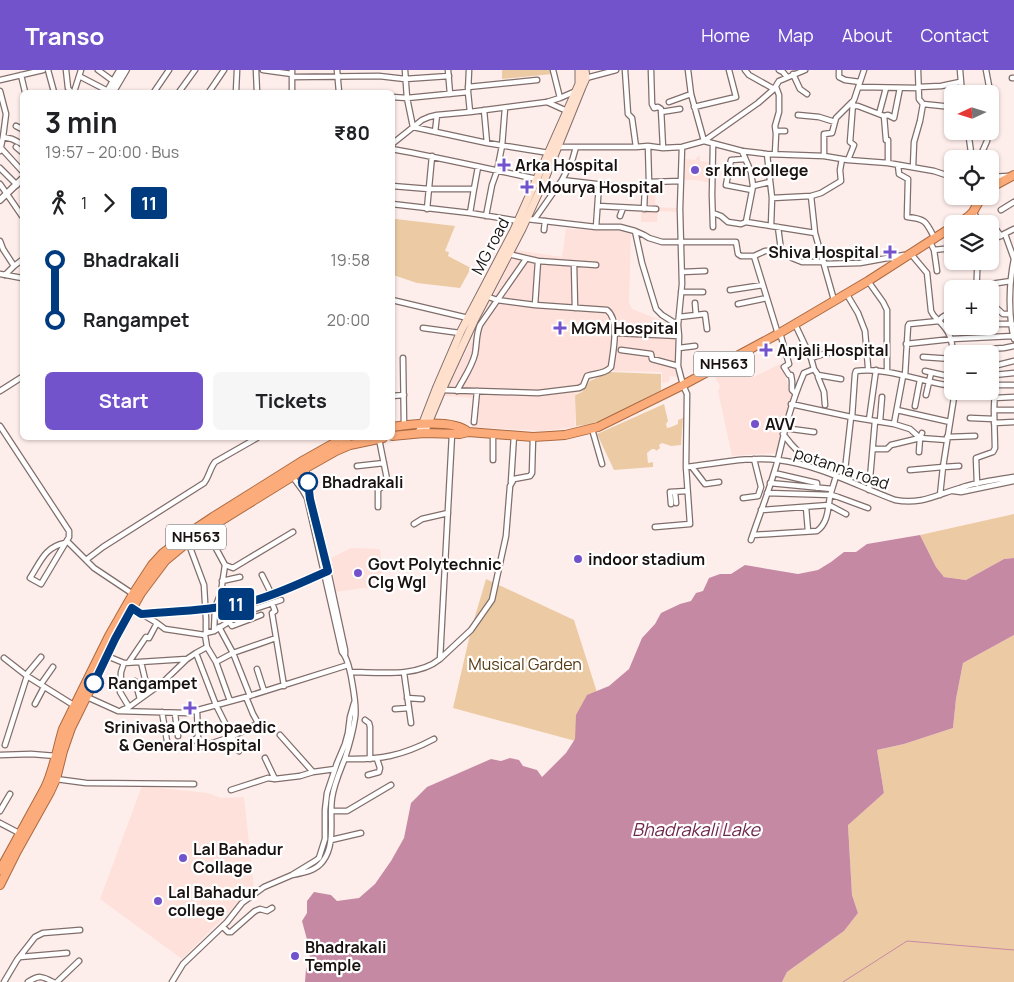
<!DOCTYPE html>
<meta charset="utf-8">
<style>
body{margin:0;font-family:Manrope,sans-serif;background:#f6f6f6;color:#202124;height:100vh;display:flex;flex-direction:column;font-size:19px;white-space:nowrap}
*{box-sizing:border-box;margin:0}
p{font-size:16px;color:#757577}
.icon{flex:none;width:28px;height:28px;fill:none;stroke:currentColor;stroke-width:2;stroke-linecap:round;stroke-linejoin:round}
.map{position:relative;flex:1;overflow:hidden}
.drawer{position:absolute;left:20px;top:20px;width:375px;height:350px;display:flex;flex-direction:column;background:#fff;border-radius:8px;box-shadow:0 1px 4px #0004}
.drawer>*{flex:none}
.badge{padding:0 10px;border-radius:4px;font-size:18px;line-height:32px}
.needle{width:32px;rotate:266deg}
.buttons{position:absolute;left:944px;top:15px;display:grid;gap:10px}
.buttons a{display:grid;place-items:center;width:55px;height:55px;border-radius:8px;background:#fff;box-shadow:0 1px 4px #0004;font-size:25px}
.map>.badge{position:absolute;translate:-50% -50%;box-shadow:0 0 0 2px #fff}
.legs{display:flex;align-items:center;gap:8px;height:55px;padding:0 25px;font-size:16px}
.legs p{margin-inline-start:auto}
.headline{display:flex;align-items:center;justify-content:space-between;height:85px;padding:0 25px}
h1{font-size:28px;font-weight:700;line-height:38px}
.primary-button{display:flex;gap:10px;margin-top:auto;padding:10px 25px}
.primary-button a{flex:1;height:58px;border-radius:8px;background:#7253cc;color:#fff;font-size:20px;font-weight:700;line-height:58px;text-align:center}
.primary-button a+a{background:#f6f6f6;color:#202124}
ul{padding:0 25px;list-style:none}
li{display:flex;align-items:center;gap:18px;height:60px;font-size:19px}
li i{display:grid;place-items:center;width:8px;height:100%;margin:0 6px;background:currentColor}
li i::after{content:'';width:12px;height:12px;margin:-6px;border:4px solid;border-radius:50%;background:#fff}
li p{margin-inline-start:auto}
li:first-child i{background:linear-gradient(#0000 50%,currentColor 0)}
li:last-child i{background:linear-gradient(currentColor 50%,#0000 0)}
header{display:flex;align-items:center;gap:30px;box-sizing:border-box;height:70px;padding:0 25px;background:#7253cc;color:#fff}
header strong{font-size:24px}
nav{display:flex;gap:28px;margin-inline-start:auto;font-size:18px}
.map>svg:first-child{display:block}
.built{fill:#fee1db}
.green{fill:#eccba4}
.water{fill:#c689a4}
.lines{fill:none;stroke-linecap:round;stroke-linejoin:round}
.stream{stroke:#c689a4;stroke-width:1}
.minor-casing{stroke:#806e6b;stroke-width:7}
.tertiary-casing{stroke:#806e6b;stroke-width:8}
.secondary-casing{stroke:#806e6b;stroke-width:9}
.trunk-casing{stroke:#ac6940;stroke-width:10}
.minor{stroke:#fff;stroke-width:4.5}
.tertiary{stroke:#fff;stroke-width:5.5}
.secondary{stroke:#fee0cd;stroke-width:7}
.trunk{stroke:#fcac7a;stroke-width:8}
.line-1-casing{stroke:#fff;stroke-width:11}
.line-1{stroke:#003b80;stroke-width:8}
.poi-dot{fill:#7253cc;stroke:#fff;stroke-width:2}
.stop-1-dot{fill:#fff;stroke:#003b80;stroke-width:2.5}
.labels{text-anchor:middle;stroke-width:4.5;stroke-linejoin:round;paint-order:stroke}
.shield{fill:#fff;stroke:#5e5958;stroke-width:1}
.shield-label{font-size:15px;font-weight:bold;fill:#191211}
.poi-label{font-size:16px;font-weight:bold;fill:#191211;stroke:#fff;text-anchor:start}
.street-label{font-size:16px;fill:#191211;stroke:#fff}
.stop-label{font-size:16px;font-weight:bold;fill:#191211;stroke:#fff;text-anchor:start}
.park-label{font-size:16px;fill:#563a13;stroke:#fff}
.water-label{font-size:18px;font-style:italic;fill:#70274d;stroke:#fff}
</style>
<header>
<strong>Transo</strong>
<nav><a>Home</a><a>Map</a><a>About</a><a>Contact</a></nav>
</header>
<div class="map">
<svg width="1014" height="912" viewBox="0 0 1014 912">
<rect width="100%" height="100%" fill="#feeeeb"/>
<path class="built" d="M 698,86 L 700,86 L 700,91 L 711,92 L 711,113 L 696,110 L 683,110 L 684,89 L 696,90 L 696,88 Z
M 646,118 L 656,118 L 655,137 L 679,138 L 679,142 L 658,141 L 657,152 L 641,152 L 641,141 L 645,140 Z
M 566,159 L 631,161 L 629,232 L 632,239 L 676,256 L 677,307 L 670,306 L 669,312 L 662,313 L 662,302 L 608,301 L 591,310 L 582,321 L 575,324 L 575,357 L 543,361 L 472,357 L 474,328 L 444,326 L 516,180 L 562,187 Z
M 747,286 L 747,288 L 745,290 L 747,298 L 751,308 L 780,294 L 792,323 L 777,383 L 732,386 L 718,321 L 720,316 L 714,306 Z
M 351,478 L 380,479 L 385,520 L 363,518 L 336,522 L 331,488 Z
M 142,716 L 208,723 L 221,728 L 244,727 L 254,819 L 233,838 L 182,889 L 100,829 Z"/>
<path class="green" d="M 502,0 L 551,0 L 552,4 L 502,9 Z
M 396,149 L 455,156 L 445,181 L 449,182 L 448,186 L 471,198 L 460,218 L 417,213 L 393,205 L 393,150 Z
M 609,302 L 661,304 L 661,320 L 611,346 L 592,354 L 576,356 L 575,325 L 582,322 L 590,311 Z
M 664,334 L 668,351 L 666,354 L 667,358 L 671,357 L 678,354 L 678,350 L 683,348 L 681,375 L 671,376 L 662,373 L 659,375 L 660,378 L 656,381 L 655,379 L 652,379 L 647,383 L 648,393 L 653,392 L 653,397 L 614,400 L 597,364 Z
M 1014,444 L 1014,488 L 1004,489 L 966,510 L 944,507 L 936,497 L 920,465 Z
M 486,509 L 574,550 L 616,682 L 453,638 L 471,560 Z
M 1014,565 L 1014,912 L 782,912 L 787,902 L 844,861 L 858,843 L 852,825 L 848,754 L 884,723 L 877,680 L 904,674 L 953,658 L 956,629 L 963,593 Z"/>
<path class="water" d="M 920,465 L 936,497 L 944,507 L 966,510 L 1004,489 L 1014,488 L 1014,565 L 963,593 L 956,629 L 953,658 L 904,674 L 877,680 L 884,723 L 848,755 L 852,825 L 858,843 L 844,861 L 787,902 L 782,912 L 305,912 L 306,899 L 310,891 L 309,877 L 302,851 L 307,843 L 307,831 L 314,822 L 331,825 L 337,831 L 359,828 L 375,814 L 391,791 L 404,768 L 411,733 L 427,717 L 491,689 L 501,691 L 510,688 L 519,690 L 523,696 L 537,700 L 542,707 L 566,683 L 575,669 L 576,645 L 587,625 L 609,616 L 629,599 L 642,568 L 655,554 L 661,543 L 680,534 L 691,531 L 696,523 L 703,521 L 709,508 L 720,504 L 731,504 L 745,495 L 798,504 L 818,500 L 831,492 L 844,482 L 856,482 L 867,474 Z"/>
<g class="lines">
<path class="stream" d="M 843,912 L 907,871 L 1014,880"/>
<defs>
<path id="minor" d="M 48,0 L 54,22
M 66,0 L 68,18 L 71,22
M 98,0 L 113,11
M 256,0 L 257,22
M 263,0 L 292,4
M 292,0 L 292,22
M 337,0 L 339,22
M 405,0 L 407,28 L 413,57 L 487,73 L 549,83
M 448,0 L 450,24
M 469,0 L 468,22 L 470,42
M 553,0 L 560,28
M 625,0 L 628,44 L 632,48 L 636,77
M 651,0 L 652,34 L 654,38 L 658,37 L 661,39 L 663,78
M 688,0 L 691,24 L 704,71
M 745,0 L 749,5 L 774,19
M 779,0 L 783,2 L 787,7
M 839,0 L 839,7 L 845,10 L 860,12
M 960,0 L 962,24
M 986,0 L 989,16 L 988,24
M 793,4 L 800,19 L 807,24
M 21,5 L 25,22
M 79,6 L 108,21
M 292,7 L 379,6 L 405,9 L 449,6
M 586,8 L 616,0
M 1012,8 L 1014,8
M 0,10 L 43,0
M 468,17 L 537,10
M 859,17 L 918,18
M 918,17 L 941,16 L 960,12
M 0,21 L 6,44 L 3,67 L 0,81
M 74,22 L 81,0
M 154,22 L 169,0
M 179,22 L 195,0
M 209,22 L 224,0
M 236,22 L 237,0
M 392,27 L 407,28 L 468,22
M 547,32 L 567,41
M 669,32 L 691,24
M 923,34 L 952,37
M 853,36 L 858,36 L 884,46 L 886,70 L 888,70 L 888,93
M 694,37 L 736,27 L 729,0
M 484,40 L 487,73
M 661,42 L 680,39
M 879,44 L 886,18
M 798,45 L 819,47 L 835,52
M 884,46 L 888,45 L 894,48 L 900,18
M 16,56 L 22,59
M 776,61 L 785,61
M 968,61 L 972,89
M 435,62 L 437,45
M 3,67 L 12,69 L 22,74
M 704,71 L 758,33 L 774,19 L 779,11 L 805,0
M 392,74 L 422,50 L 429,47 L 437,45 L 470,42 L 547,32 L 560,28 L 576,21
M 16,77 L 22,82
M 558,77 L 636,77 L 648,76 L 663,78 L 682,77 L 704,71 L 742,81 L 767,84 L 824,86 L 848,90 L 888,93 L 934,101 L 952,107
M 682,77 L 680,139 L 682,214 L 678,255 L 679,266 L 678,296 L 683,315 L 687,324 L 686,397 C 715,394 750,386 778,390 C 820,395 857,416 895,430 C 921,435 936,425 960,418 C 977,412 996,410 1014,407
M 1,78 L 22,101
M 392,79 C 441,88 489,99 537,109
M 742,81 L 751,102 L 753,116 L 746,152
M 767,84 L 772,128 L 771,156 L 815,163
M 775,84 L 776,64 L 775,56 L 779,42 L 779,25 L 776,17
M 824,86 L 824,64 L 832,63 L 836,48 L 854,30 L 864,0
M 745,89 L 731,90 L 726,115 L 752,120
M 979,89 L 987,71 L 987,61
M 848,90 L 854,75 L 850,72 L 853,33
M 898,95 L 899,104 L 908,109 L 907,147 C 927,149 926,152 935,169
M 913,97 L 914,72 L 920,51 L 923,34 L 919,29 L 918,0
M 0,98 L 17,115
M 990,107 L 1008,106
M 562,110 L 630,118 L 645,117 L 649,112 L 648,76
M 649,112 L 681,111
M 0,114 L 22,146
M 392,116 L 429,119 L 474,119 L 478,97
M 753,116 L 770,112
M 811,126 L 815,163 L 834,230
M 772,128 L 811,126 L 821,123 L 841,111 L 840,100 L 842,89
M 392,134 L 470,143 L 519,151 L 527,149 L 596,157 L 620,157 L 635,161 L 644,165 L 649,168 L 662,172 L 736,172 L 738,184 L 741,186 L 754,186 L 765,181 L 781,180 L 792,188 L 802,192 L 824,192
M 598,136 L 656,139
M 427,139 L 432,86
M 644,139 L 645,117
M 1001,140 L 1014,132
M 973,142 L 981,154
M 470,143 L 474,119
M 713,143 L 721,146 L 728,152 L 741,154 L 746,152 L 771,156
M 486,146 L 492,115 L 497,101 L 502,76 L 505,38
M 620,146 L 623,138
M 534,150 L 562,110 L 572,91 L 576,77
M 986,154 L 990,151 L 1001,166
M 596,157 L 599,114
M 713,157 L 712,125 L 713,74
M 778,157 L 781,180
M 544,160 L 545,151
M 635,161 L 642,193 L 656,239 L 662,245 L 678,255
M 1005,164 L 1014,189
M 0,171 L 3,179 L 14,196
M 990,171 L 1014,159
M 930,172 L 934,180 L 937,201
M 934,180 L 952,178
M 508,184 L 538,191 L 596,195
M 911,184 L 927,203 L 931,241 C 933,246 935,247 939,251 C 950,262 952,269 953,284
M 754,186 L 778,264
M 1014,189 C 1009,213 1008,244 1014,269
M 977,191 C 978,200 976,209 977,217
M 574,194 L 575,238
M 824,194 L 860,193 L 904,185
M 682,202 L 705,201
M 0,204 L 22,208
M 5,205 L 14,196 L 22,190
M 868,211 L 883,232 L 887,240 L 887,301
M 977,216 L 1011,211
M 730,220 L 763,215
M 681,222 L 703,222
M 846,223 L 858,243 L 865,261 L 868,297 L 868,300
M 392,230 L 468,248
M 990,232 L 1003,244 L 1010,244
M 738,234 L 767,228
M 535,235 L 538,191
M 696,245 L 705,244 L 707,259
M 679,247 L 696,245 L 695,233
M 795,254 L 811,288 L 814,299 L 818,305 L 841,309
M 990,254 L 1012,254
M 423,258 L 460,263
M 615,263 L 679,266
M 780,263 L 789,294 L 784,297 L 789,305 L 791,305 L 792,311 L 792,320 L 795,323
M 906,274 L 952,269 L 1013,266
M 679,278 L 695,276
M 621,280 L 651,284 L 652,289 L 678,296
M 953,281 L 1004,278 L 1014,276
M 923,287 L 952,289
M 403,288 L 404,355
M 811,288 L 827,283 L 833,282
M 990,297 L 1014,291
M 925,301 L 952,307
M 818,305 L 818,307 L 824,322 L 825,335
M 994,305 L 1014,303
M 905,306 L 908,256 L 909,254 L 939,251 C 943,245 945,245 952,245
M 995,315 L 1014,315
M 442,320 L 538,323 L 579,318 L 583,316 L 587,306 C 596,303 605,304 611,297 C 613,282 620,250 607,240 L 535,235 L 497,230 L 486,226
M 0,321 L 22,307
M 457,321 C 463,309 472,297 475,284 C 477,274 476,264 480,255 L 526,189
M 926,325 L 931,303
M 392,326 L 404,325
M 994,328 L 1014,327
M 791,334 L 851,347 L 894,354 L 910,359 L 920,368 L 947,370
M 915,336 L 920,310
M 897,340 L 950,352
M 994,340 L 1014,340
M 852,347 L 855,304 L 856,301 C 889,297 920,312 952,316
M 970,348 L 994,349
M 869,350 L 876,300
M 880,351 L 882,327
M 474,352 L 477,321
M 994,353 L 1014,352
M 894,354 L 903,306
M 0,356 L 69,461 L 69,467 L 41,514 L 30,508 C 41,491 45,477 65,473
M 784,358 L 814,362
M 592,359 L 602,394
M 783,364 L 791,374 L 808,392 L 808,396
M 947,367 L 975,366
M 873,379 L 887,379 L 891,375 L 920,368 L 922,363
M 919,382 L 920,368
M 493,390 L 493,363
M 357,396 L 384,393
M 692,397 L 705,414 L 719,412
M 943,397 L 959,396
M 306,398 L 310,429 L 328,501 L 345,580 L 345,585
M 910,400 L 943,397
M 774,403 L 817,413 L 817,418
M 844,409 L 851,347
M 511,412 L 514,365
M 770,413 L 832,419
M 977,414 L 976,388 L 993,382 L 995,378 L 994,340 L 995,315 L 993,296
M 869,420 L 875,351
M 953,421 L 961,422 L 1014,411
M 675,422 L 676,433
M 767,423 L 831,425 L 838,427 L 868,438
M 940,425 L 943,397 L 955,321
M 743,428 L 758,426 L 761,417 L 754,389
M 671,434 L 670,422 L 687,421
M 378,437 L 378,420 L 386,414 L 387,409 L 379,369
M 806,437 L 808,461
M 761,440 L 829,435 L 846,444
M 414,454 L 422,449 L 448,443
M 655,457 L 690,454 L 686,397
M 206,460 L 225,495 L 221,522 L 215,538 L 214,561
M 753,465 L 817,461 C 828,453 828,439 830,426 C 832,419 834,413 836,406
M 751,470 C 760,443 771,416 778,389 C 785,359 791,333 804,303 L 814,299
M 67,471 L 94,498 L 133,524
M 188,472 L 204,515 L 206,549 L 206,563
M 86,490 L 103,477 L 204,413 C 209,407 210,398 215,392 L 257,368
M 225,495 L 233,498 L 293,462
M 262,505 L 272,525
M 222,511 L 240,507
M 272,533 L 275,541 L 272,543 L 284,616
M 132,538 L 157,553 L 165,559 L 205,565
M 141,544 C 177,541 214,540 249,532 C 277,525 303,512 328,501
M 229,551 L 232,556 L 261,545
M 219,557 L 233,583 L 250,626
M 196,583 L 216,635 L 239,681
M 107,586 L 124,593 L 187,589
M 4,588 L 27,606 L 75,636
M 440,589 L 471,560 L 492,530 L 506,466 L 510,416 L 514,409 L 530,406 L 532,403 L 533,367
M 129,592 L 146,567 L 149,568 L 157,553
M 141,592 L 145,609 L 151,621
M 216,592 L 207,577 L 205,565 L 206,563 L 214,561 L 243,543 L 281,530
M 124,593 L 121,602 L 120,622 L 129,637
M 257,599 L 264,621
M 350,602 C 378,602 417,608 440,589 L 452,364
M 404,603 L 411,653
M 26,605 L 41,587
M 135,611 L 140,629
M 41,614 L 53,597
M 87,627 L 118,641 L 187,643 L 246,627 L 348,595
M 246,627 L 253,644 L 262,660
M 407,628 L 422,629
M 230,631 L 216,592 L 233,583 L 276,568
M 35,634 L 44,617
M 395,639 L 409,638
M 122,640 L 129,637 L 161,614 L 187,589 L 196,583 L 207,577
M 162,642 L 167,671
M 175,644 L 178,666
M 365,650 L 369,653 L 370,657 L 370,689
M 280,665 L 313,702
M 193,671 L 198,667 L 197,641
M 5,675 L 27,606
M 200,677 L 231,667 L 259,653
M 0,685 L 31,684 L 56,686
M 265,688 L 275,709
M 345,689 C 380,690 402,686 434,669
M 368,705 L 379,702 L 380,698 L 377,689
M 56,709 L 86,713 L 194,714
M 231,720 L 268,708 L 275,709 L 300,706 L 313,702 L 335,699
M 0,741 L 10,724
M 331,741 L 347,741 L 391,715
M 0,753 L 21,764
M 331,770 L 361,763
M 292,805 C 303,803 316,801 323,791 C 336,774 329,749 332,728 C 334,714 340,701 345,688 C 349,676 353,661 355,648 C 357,636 353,618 351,606 C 349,598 348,588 342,582 L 307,428 L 303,421 L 292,406
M 223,857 L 228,862 L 231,862 L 255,841 L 260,839 L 267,841 L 272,838
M 20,887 L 67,883
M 4,912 L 17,890 L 35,867 L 43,863 L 80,860
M 28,912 C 39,905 42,906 53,912
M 57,912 L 79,891
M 172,912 L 183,894 L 227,852 L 242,833 L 264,817 L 292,805 L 315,791 L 319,788 L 325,769 L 325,740 L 327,723 L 337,693 L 345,674 L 348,663 L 350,647 L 354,633"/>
<path id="tertiary" d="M 107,22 L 120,0
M 113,22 L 126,0
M 0,130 L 22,109"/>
<path id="secondary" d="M 419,363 L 436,319 L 461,261 L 514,160 L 551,77 L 579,14 L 579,0
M 424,363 L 442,320 L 474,251 L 522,159 L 544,111 L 582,17 L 586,8 L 585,0"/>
<path id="trunk" d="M 990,118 L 1014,105
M 958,154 L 969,146 L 973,142 L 982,126
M 392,357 C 411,354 454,349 468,362
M 392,366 L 424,363 L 460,364 L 468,362 L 533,367 L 550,366 L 565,365 L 598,357 L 683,315 L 778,264 L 868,211 L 952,157
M 0,800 L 45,718 C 54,699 57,679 63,659 L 109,566 L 133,524 L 152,495 L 163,483 L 192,461 L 213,447 L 304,390 L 336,372 L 347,368
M 0,815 L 17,781 L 50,722 L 56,709 L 63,681 L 71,658 L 115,569 L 141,523 L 165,491 L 188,472 L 206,460 L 306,398 L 336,381 L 350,375 L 383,368"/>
</defs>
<use href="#minor" class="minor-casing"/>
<use href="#tertiary" class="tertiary-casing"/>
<use href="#secondary" class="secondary-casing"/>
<use href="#trunk" class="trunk-casing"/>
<use href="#minor" class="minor"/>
<use href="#tertiary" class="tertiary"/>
<use href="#secondary" class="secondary"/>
<use href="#trunk" class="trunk"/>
</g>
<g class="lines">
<defs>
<path id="line-1" d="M 94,613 L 115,569 L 132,538 L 141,544 C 177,541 214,540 249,532 C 277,525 302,512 328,501 L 310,429 L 308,412"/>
</defs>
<use href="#line-1" class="line-1-casing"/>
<use href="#line-1" class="line-1"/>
</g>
<g class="poi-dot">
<path d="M501.5 87.5h5v5h5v5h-5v5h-5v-5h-5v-5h5z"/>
<circle cx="695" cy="100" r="5"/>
<path d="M524.5 109.5h5v5h5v5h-5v5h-5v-5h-5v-5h5z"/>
<path d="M887.5 174.5h5v5h5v5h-5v5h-5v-5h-5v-5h5z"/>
<path d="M557.5 250.5h5v5h5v5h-5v5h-5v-5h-5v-5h5z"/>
<path d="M763.5 272.5h5v5h5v5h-5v5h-5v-5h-5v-5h5z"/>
<circle cx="755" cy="354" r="5"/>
<circle cx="578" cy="489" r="5"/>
<circle cx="358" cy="503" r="5"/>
<path d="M187.5 630.5h5v5h5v5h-5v5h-5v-5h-5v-5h5z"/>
<circle cx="183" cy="788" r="5"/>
<circle cx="158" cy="831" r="5"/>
<circle cx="295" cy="886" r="5"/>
</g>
<g class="stop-1-dot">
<circle cx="308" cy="412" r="9"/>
<circle cx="94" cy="613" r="9"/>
</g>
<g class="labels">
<g class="shield">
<rect x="694" y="281.5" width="60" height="25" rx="4"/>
<rect x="166" y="454.5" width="60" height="25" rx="4"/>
</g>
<g class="shield-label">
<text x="724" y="299">NH563</text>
<text x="196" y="472">NH563</text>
</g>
<g class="poi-label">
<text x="515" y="101">Arka Hospital</text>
<text x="705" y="106">sr knr college</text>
<text x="538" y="123">Mourya Hospital</text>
<text x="879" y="188" text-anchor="end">Shiva Hospital</text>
<text x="571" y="264">MGM Hospital</text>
<text x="777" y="286">Anjali Hospital</text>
<text x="765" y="360">AVV</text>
<text x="588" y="495">indoor stadium</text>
<text x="368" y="500">Govt Polytechnic<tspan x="368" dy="18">Clg Wgl</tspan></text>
<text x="190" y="663" text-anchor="middle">Srinivasa Orthopaedic<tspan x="190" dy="18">&amp; General Hospital</tspan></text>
<text x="193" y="785">Lal Bahadur<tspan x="193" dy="18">Collage</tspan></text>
<text x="168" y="828">Lal Bahadur<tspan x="168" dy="18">college</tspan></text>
<text x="305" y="883">Bhadrakali<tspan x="305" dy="18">Temple</tspan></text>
</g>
<g class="street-label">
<text transform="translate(490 176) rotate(-62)" y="6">MG road</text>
<text transform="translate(842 398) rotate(19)" y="6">potanna road</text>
</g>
<g class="stop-label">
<text x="322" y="418">Bhadrakali</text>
<text x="108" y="619">Rangampet</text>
</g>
<g class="park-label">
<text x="525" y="600">Musical Garden</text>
</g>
<g class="water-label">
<text x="696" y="766">Bhadrakali Lake</text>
</g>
</g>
</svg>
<div class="buttons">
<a><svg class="needle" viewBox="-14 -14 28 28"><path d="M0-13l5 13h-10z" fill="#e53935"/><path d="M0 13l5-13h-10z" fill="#757577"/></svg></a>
<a><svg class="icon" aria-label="locate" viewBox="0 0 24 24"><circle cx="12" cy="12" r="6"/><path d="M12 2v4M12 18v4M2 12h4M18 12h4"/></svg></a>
<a><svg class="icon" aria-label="layers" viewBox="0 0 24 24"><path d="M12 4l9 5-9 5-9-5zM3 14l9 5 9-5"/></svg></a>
<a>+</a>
<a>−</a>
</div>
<b class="badge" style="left:236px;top:534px;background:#003b80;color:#fff">11</b>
<section class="drawer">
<div class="headline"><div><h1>3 min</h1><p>19:57 – 20:00 · Bus</p></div><b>₹80</b></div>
<div class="legs"><svg class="icon" aria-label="walk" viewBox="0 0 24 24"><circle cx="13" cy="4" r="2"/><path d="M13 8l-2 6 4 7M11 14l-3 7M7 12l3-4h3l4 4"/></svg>1<svg class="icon" aria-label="forward" viewBox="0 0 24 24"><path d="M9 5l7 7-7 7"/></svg><b class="badge" style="background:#003b80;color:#fff">11</b></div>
<ul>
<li><i style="color:#003b80"></i><b>Bhadrakali</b><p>19:58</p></li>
<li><i style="color:#003b80"></i><b>Rangampet</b><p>20:00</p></li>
</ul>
<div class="primary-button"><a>Start</a><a>Tickets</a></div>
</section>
</div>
